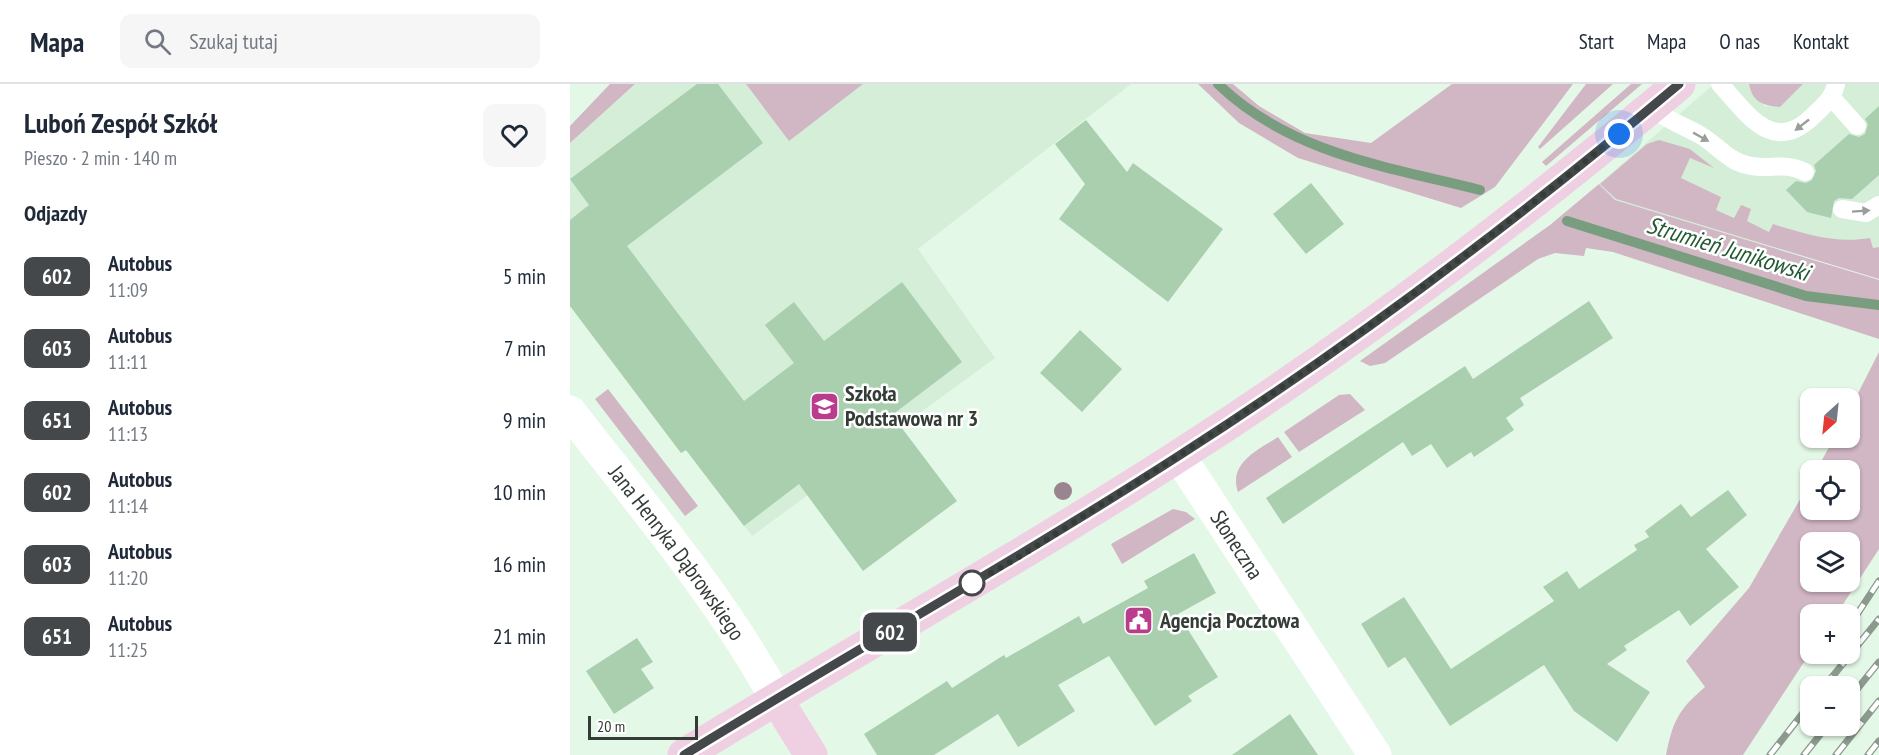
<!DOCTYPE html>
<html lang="pl">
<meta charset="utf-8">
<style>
body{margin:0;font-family:"PT Sans Narrow",sans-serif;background:#f6f6f7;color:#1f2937;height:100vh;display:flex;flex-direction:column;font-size:22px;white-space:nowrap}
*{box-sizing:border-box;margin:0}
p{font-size:20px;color:#747a83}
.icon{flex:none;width:33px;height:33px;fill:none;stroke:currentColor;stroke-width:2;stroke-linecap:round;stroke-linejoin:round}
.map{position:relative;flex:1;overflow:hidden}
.panel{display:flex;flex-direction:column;background:#fff;width:570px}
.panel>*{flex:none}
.badge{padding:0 12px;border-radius:9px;font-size:21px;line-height:39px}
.needle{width:39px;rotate:207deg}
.buttons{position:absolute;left:1230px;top:304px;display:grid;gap:12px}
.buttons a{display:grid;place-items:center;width:60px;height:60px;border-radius:12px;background:#fff;box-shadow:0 2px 4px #0004;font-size:30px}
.scale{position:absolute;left:18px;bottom:15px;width:110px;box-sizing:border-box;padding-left:6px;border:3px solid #343c36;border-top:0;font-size:16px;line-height:21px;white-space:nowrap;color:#343c36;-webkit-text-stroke:4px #fff;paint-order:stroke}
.you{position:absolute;width:30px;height:30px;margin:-15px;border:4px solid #fff;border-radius:50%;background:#1a73e8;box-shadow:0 0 0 9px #1a73e833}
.map>.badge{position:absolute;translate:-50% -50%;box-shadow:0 0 0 3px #fff}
h2{padding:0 24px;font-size:22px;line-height:54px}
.round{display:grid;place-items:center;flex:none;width:63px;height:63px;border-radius:12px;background:#f6f6f7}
.overview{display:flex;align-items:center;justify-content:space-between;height:102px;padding:0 24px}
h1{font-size:28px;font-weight:700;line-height:45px}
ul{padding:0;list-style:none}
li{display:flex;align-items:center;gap:18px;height:72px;padding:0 24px}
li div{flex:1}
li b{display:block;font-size:22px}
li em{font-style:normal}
li .badge{min-width:66px;font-weight:700;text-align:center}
header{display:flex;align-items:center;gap:36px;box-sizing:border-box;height:84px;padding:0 30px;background:#fff;border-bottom:2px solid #e0e1e3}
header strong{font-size:28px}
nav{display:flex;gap:33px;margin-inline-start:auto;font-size:21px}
.search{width:420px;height:54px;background:#f6f6f7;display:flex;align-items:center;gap:15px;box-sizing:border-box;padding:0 21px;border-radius:12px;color:#747a83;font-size:22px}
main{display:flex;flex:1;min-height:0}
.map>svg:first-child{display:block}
.built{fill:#d4eed8}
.green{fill:#d1b6c4;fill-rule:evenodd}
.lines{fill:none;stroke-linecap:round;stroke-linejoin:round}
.stream{stroke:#799d7f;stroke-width:10}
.building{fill:#a9cfaf}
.lane{stroke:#fff;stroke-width:18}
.street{stroke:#fff;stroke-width:33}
.secondary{stroke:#efd0e3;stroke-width:33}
.rail-casing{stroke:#8b998e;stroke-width:7}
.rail{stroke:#fff;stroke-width:4.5;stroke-dasharray:14;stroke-linecap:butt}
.tree{fill:#99848f}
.oneway{fill:#9a9e9a}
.line-casing{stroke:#fff;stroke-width:14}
.line{stroke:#45484a;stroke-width:9}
.walk{stroke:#343c36;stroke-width:6;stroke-dasharray:0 10.8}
.stop-dot{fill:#fff;stroke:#45484a;stroke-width:3}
.labels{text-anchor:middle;stroke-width:5;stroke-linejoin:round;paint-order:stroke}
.poi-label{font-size:22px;font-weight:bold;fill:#343c36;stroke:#fff;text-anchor:start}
.street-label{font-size:22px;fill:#343c36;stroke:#fff}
.water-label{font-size:24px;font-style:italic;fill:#235b32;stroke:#fff}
</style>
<header>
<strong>Mapa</strong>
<div class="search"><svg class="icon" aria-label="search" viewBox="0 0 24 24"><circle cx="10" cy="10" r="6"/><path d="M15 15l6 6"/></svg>Szukaj tutaj</div>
<nav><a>Start</a><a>Mapa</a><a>O nas</a><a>Kontakt</a></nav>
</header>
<main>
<section class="panel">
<div class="overview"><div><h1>Luboń Zespół Szkół</h1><p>Pieszo · 2 min · 140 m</p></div><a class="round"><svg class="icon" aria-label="heart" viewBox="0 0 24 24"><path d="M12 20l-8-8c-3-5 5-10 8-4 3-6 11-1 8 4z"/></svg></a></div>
<h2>Odjazdy</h2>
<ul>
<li><span class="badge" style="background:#45484a;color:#fff">602</span><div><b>Autobus</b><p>11:09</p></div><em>5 min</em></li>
<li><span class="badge" style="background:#45484a;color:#fff">603</span><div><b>Autobus</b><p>11:11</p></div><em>7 min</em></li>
<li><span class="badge" style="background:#45484a;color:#fff">651</span><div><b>Autobus</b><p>11:13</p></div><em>9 min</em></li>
<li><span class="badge" style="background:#45484a;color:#fff">602</span><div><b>Autobus</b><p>11:14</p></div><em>10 min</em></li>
<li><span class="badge" style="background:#45484a;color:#fff">603</span><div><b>Autobus</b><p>11:20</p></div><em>16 min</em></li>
<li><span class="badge" style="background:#45484a;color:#fff">651</span><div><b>Autobus</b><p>11:25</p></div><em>21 min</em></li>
</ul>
</section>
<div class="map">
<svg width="1309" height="671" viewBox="0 0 1309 671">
<rect width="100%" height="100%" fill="#e4f8e7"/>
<path class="built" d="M 65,0 L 176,0 L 219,56 L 293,0 L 561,0 L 348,165 L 425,274 L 182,452 L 116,366 L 111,369 L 0,222 L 0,59 Z
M 1144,0 L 1179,0 L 1180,6 L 1195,22 L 1210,23 L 1233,0 L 1309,0 L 1309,163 L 1303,164 L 1300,154 L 1282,157 L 1254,155 L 1204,140 L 1200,148 L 1176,137 L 1171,121 L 1164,134 L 1145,126 L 1151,113 L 1111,94 L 1120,74 L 1143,83 L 1120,65 L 1031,100 L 1046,115 L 1309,196 L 1045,116 L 1029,100 Z"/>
<path class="green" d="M 40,0 L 65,0 L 0,59 L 0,42 Z
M 176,0 L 293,0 L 219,57 Z
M 628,0 L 663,0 L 689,22 L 735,49 L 801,59 L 882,0 L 1003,0 L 925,103 L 891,124 L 728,74 L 669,39 Z
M 1016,0 L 1043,0 L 970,65 L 968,63 Z
M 1061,0 L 1072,0 L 976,82 L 972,78 Z
M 1179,0 L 1233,0 L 1210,23 C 1194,22 1182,18 1179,0 Z
M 1089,56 L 1120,65 L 1144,84 L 1120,74 L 1111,94 L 1151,113 L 1146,126 L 1164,134 L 1171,121 L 1181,125 L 1177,137 L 1199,148 L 1203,140 C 1236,150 1265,160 1300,154 L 1303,164 L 1309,163 L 1309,195 L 1046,115 L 1030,100 L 1077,60 Z
M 1029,100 L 1045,116 L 1309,196 L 1309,255 L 1043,168 L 1016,164 L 1014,172 L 985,169 L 968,175 L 815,279 L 800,282 L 790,277 L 980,141 Z
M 1309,268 L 1309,465 L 1266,531 L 1240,531 L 1240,569 L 1173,671 L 1096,671 C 1103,637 1108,626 1135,603 L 1116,577 L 1179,504 L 1240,398 L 1240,426 L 1280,426 L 1280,387 L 1246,387 L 1264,354 L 1280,354 L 1280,325 ZM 1240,459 L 1280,459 L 1280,498 L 1240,498 Z
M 38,305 L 128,422 L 115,432 L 25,315 Z
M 780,310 L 795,326 L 729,368 L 714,348 L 769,311 Z
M 708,353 L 722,373 L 668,408 C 658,379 688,366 708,353 Z
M 603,425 L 616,428 L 625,435 L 552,480 L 541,460 Z"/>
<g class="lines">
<path class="stream" d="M 648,0 C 719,69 818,83 910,106
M 997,137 L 1236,212 L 1309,221"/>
</g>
<path class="building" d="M 127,0 L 148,0 L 193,59 L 57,162 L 174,317 L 224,279 L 195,241 L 224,218 L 254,257 L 332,198 L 392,278 L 322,331 L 387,417 L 293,487 L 229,400 L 174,442 L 116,366 L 111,369 L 0,222 L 0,136 L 19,121 L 0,95 Z
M 1309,22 L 1309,91 L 1282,115 L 1269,114 L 1264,117 L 1261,134 L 1237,128 L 1216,106 L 1226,97 L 1236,99 L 1242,96 L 1246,87 L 1244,81 L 1279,50 L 1289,53 L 1295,50 L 1298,40 L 1295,35 Z
M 516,36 L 557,88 L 563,79 L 653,145 L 598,218 L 489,135 L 515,100 L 485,60 Z
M 741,99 L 774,140 L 736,170 L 703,130 Z
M 1019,217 L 1043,254 L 950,314 L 954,321 L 936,334 L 944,346 L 904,373 L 901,368 L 877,384 L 861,360 L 842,372 L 833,358 L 713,440 L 696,414 L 895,282 L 903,295 Z
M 510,246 L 552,285 L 512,328 L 470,289 Z
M 1158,406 L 1177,431 L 1136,465 L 1169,503 L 1120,542 L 1109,526 L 1054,562 L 1057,566 L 1037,580 L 1080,608 L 1047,658 L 1004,627 L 974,581 L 880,642 L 835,573 L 818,584 L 791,540 L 834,513 L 881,585 L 984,517 L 973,503 L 997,487 L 1009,505 L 1067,466 L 1064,461 L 1079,453 L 1075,447 L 1111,420 L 1121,433 Z
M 624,469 L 646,509 L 608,530 L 648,593 L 618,612 L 622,617 L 585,642 L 539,572 L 488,601 L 505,627 L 448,663 L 428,630 L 364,671 L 307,671 L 294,650 L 377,597 L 382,604 L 434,571 L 436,574 L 509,532 L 513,540 L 578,504 L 574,497 Z
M 67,554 L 83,578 L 71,585 L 84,604 L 44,630 L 16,587 Z
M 720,630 L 748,671 L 662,671 Z"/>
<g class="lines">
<path class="lane" d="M 1150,0 C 1177,29 1202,71 1242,33 C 1253,22 1263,15 1266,0
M 1262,14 L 1287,42
M 1081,23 C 1096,36 1112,41 1130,51 C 1146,60 1158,77 1177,81 C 1200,87 1213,77 1235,88
M 1272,125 L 1296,129 L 1309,121"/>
<g class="street">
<path id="s1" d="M 0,328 C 72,421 150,512 207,616"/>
<path id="s2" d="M 609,372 L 805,671"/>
</g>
<path class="secondary" d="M 207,616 L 241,671
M 114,671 C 278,570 447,476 610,371 C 785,259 950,133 1109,0"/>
<defs>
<path id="rail" d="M 1286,532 L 1309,497
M 1254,603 L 1309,535
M 1280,614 L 1309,578
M 1200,671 L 1240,620
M 1234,671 L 1257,642
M 1266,671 L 1309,617
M 1298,671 L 1309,657"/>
</defs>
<use href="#rail" class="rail-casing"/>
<use href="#rail" class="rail"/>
</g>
<circle class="tree" cx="493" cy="407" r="9"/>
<defs><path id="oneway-solid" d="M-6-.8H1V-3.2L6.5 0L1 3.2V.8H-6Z" transform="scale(1.5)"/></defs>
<g class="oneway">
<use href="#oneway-solid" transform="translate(1232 41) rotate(142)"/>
<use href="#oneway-solid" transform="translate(1131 53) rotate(29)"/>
<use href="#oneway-solid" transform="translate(1291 127) rotate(-4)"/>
</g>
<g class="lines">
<defs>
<path id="line" d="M 114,671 C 278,570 447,476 610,371 C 785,259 950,134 1109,0"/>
</defs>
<use href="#line" class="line-casing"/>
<use href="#line" class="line"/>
<path class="walk" d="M 402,499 C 453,473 506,436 556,405 C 728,298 892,178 1049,50"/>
</g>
<defs>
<symbol id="school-square" viewBox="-11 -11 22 22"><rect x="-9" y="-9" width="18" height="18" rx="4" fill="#ba3d8d" stroke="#fff"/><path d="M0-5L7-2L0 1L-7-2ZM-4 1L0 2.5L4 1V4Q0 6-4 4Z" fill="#fff"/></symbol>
<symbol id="civic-square" viewBox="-11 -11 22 22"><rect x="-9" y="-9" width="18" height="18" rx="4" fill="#ba3d8d" stroke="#fff"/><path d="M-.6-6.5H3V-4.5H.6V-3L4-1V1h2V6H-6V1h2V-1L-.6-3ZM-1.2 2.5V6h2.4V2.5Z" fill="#fff"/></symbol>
</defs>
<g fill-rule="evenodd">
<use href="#school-square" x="238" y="306" width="33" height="33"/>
<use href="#civic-square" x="552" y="520" width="33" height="33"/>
</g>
<circle class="stop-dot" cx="402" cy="499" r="12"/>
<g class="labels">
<g class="poi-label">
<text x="275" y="317">Szkoła<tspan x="275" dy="25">Podstawowa nr 3</tspan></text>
<text x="590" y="544">Agencja Pocztowa</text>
</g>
<g class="street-label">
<text dy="8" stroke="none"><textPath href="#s2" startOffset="106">Słoneczna</textPath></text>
<text dy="8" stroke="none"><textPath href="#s1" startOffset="177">Jana Henryka Dąbrowskiego</textPath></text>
</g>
<g class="water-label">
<text transform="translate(1158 165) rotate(17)" y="8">Strumień Junikowski</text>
</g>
</g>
</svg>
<div class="buttons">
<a><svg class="needle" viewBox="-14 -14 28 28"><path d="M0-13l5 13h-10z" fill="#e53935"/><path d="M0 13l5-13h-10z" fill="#747a83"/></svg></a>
<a><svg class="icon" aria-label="locate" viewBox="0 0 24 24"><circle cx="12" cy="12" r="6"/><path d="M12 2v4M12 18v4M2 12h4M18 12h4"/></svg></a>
<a><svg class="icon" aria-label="layers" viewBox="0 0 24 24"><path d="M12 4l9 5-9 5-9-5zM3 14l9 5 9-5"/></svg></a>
<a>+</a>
<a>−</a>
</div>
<div class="scale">20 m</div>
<div class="you" style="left:1049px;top:50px"></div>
<b class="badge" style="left:320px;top:548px;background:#45484a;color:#fff">602</b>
</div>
</main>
